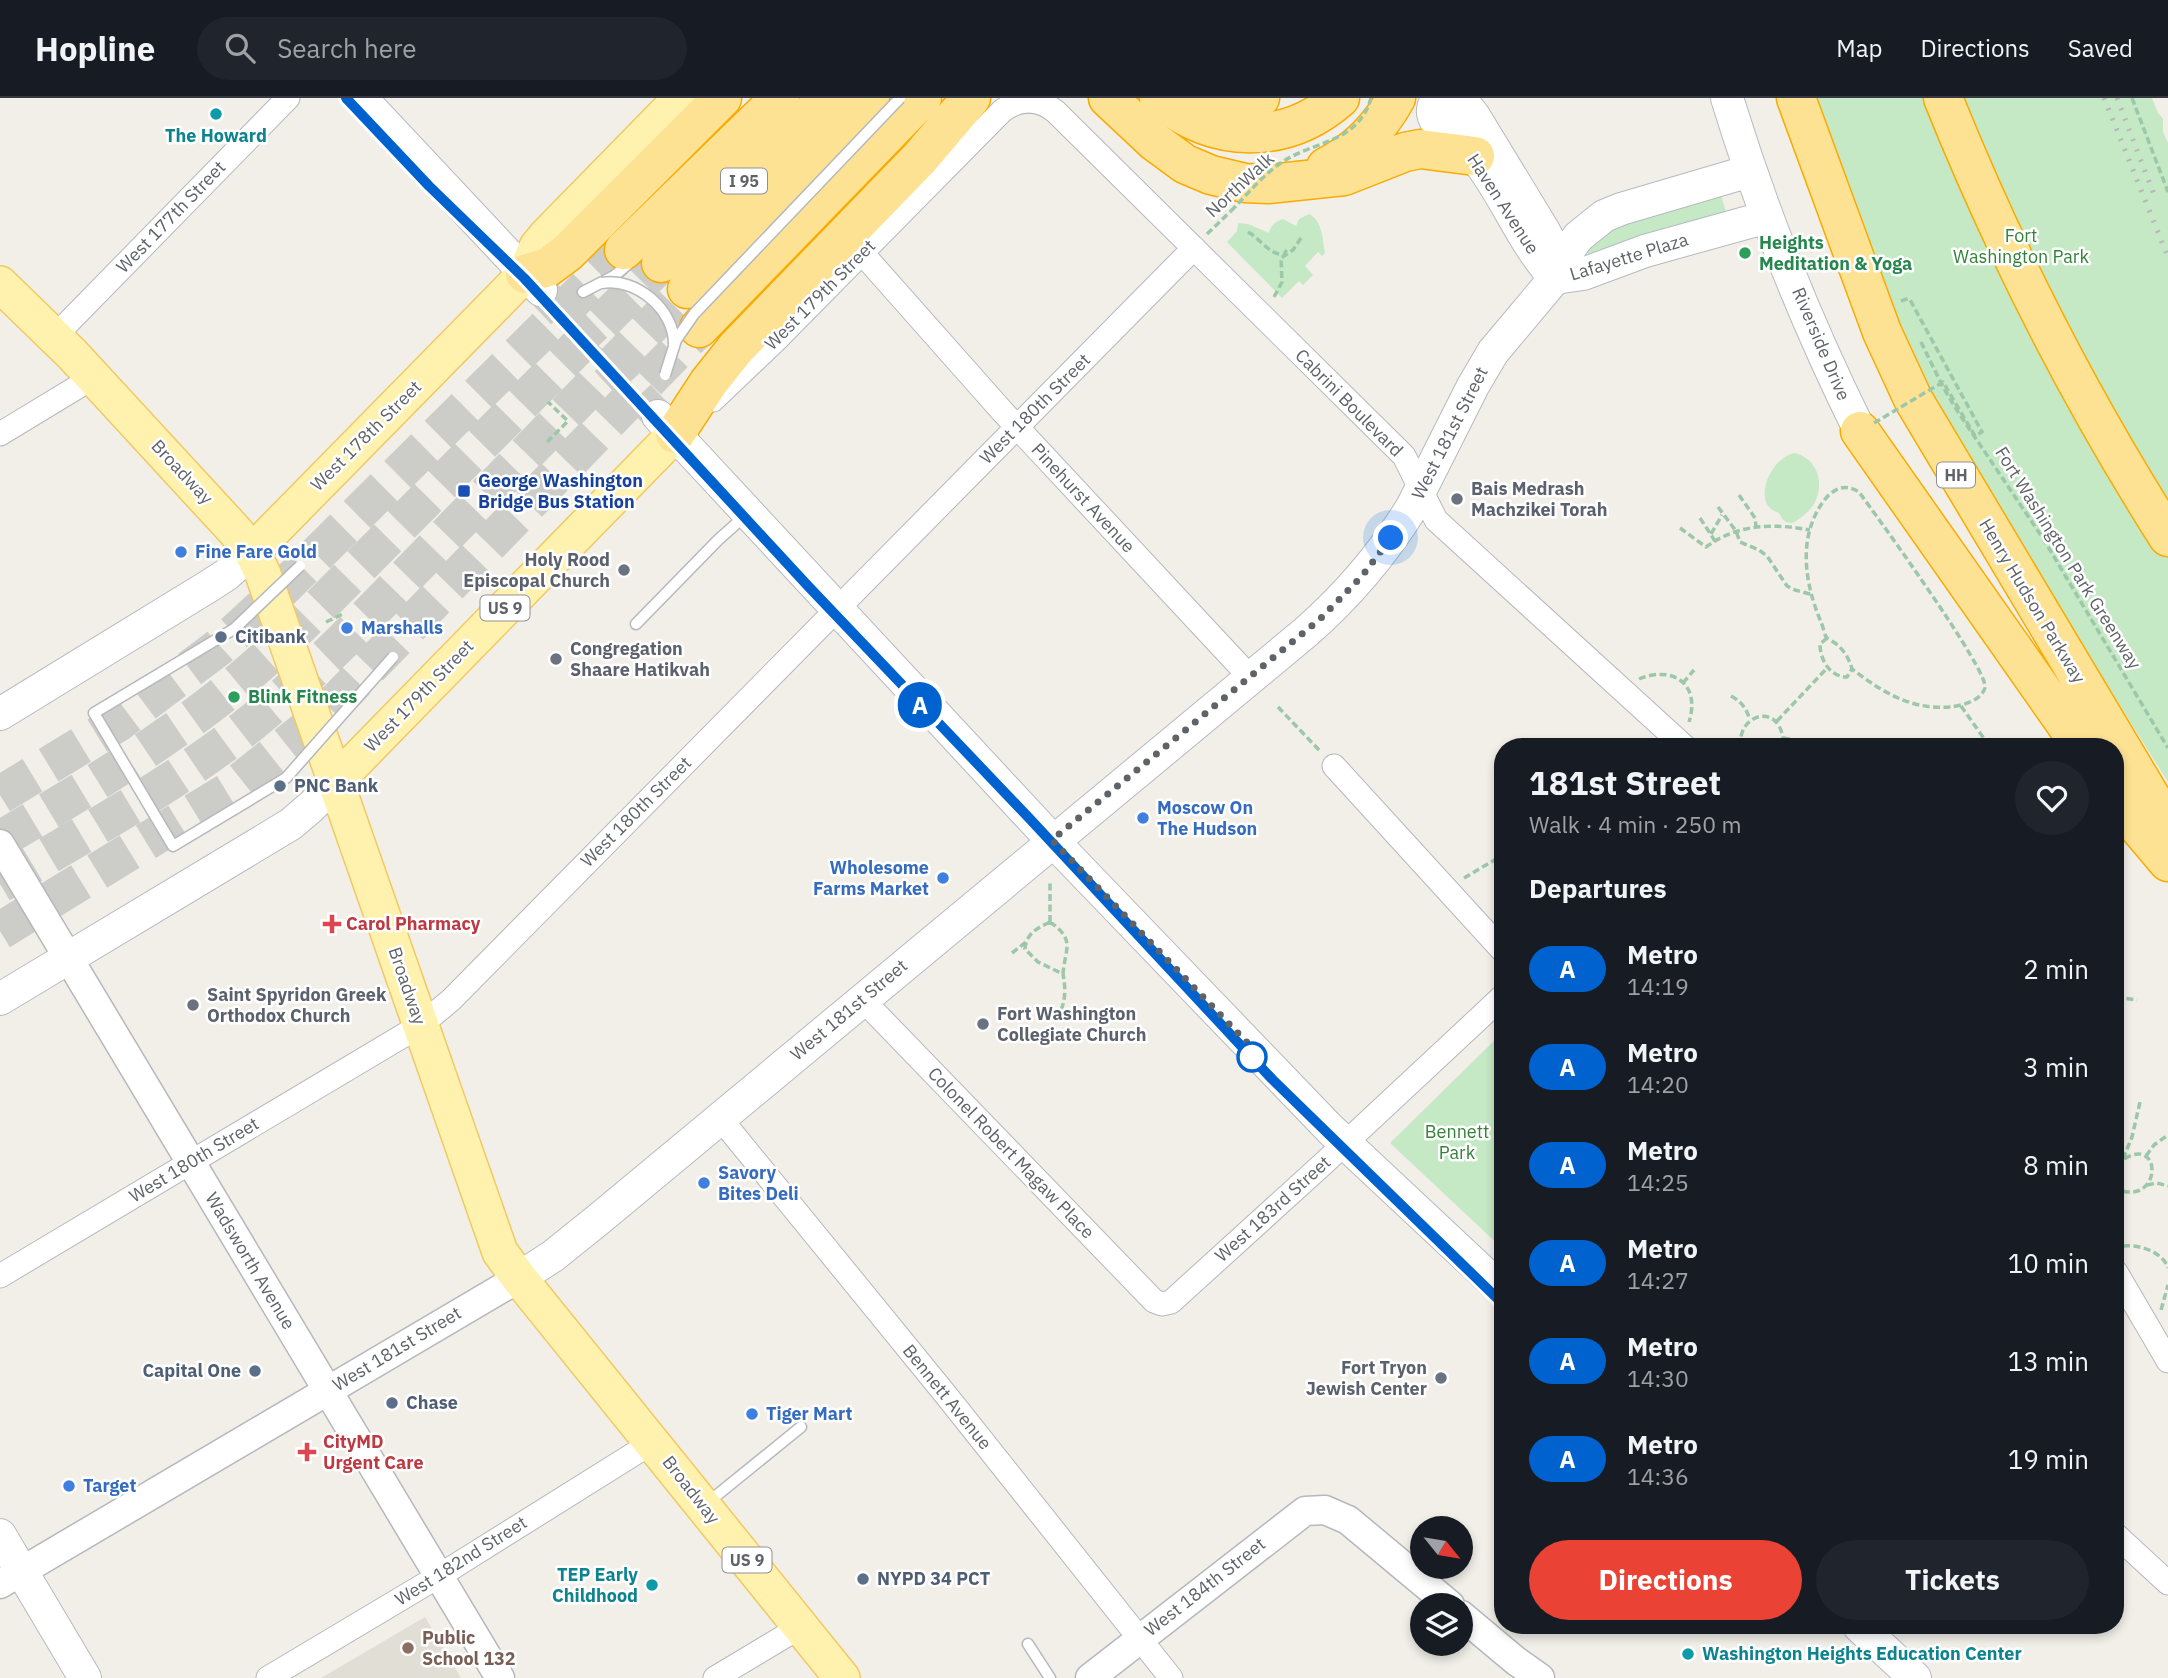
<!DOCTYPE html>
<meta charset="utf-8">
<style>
body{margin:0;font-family:"IBM Plex Sans",sans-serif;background:#20242c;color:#f1f3f6;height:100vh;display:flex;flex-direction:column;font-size:26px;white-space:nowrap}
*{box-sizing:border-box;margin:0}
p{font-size:23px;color:#9ea1a6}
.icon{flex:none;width:38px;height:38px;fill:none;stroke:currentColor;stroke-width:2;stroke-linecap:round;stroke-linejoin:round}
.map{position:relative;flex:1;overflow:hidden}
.drawer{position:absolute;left:1494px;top:640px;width:630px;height:896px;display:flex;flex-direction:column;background:#171b24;border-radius:28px;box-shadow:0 4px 10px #0003}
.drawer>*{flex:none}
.badge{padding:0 14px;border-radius:23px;font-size:24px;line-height:46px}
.needle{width:46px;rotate:120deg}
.buttons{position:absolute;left:1410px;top:1418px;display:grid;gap:14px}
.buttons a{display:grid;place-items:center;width:63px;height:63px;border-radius:50%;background:#171b24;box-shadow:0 4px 10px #0003;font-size:35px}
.you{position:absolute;width:35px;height:35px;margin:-18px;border:5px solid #fff;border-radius:50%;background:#1a73e8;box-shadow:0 0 0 10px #1a73e833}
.map>.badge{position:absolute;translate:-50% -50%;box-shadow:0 0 0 4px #fff}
h2{padding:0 35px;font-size:26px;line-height:63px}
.round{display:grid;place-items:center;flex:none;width:74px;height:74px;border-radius:37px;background:#20242c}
.headline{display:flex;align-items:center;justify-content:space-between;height:119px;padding:0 35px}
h1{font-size:33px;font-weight:800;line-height:52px}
.cta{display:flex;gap:14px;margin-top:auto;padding:14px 35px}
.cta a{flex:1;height:80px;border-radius:42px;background:#ea4335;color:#fff;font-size:28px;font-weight:800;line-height:80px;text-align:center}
.cta a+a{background:#20242c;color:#f1f3f6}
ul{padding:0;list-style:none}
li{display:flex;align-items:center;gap:21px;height:98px;padding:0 35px}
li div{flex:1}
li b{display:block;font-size:26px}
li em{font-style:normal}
li .badge{min-width:77px;font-weight:700;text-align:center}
header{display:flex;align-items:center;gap:42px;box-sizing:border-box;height:98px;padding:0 35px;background:#171b24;border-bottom:2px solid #363941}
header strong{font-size:33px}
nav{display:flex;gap:38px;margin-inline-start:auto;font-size:24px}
.search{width:490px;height:63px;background:#20242c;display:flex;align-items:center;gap:18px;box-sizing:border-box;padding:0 24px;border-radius:38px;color:#9ea1a6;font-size:26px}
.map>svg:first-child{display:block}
.education{fill:#e1ded6}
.green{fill:#c5e8c5}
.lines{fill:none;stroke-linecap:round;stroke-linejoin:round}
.secondary-tunnel{stroke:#ccccc8;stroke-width:32;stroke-dasharray:32 16;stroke-linecap:butt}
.motorway-tunnel{stroke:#ccccc8;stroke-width:38;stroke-dasharray:38 19;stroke-linecap:butt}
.service-casing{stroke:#b5b8bc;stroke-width:13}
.minor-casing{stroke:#b5b8bc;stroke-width:25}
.tertiary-casing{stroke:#b5b8bc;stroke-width:31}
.secondary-casing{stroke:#b6babf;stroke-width:34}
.primary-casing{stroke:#f2c960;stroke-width:38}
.motorway-casing{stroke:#f9ab00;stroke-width:41}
.path{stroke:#9cc7a9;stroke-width:3.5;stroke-dasharray:7 3.5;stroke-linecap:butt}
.service{stroke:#fff;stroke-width:10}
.minor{stroke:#fff;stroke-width:23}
.tertiary{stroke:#fff;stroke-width:28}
.secondary{stroke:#fff;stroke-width:32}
.primary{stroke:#fff2af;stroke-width:35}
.motorway{stroke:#fde293;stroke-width:38}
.rail{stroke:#b6b7b8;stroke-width:5;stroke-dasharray:2 9;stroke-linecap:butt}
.service-bridge-casing{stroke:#b5b8bc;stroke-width:13;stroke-linecap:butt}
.path-bridge{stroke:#9cc7a9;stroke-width:3.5;stroke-dasharray:7 3.5;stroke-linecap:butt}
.service-bridge{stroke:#fff;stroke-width:10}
.line-casing{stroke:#fff;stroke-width:16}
.line{stroke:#0062cf;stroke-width:10}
.walk{stroke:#5f6368;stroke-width:7;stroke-dasharray:0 12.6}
.culture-dot{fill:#0f9aa8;stroke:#fff;stroke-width:2.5}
.leisure-dot{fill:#2e9e5b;stroke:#fff;stroke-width:2.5}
.transit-dot{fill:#1a4fb4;stroke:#fff;stroke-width:2.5}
.worship-dot{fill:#6b7280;stroke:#fff;stroke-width:2.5}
.shop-dot{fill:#3f7fe0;stroke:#fff;stroke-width:2.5}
.service-dot{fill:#5c6f8a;stroke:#fff;stroke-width:2.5}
.health-dot{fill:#e0444e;stroke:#fff;stroke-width:2.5}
.stop-dot{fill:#fff;stroke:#0062cf;stroke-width:3.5}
.education-dot{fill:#8d6e63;stroke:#fff;stroke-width:2.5}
.labels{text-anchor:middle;stroke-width:5;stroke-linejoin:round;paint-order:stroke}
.shield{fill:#fff;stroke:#8f9295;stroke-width:2}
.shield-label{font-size:16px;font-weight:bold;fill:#5f6368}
.culture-label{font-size:18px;font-weight:bold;fill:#0d838f;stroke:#fff}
.street-label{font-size:18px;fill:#5f6368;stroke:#fff}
.park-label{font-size:18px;fill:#348238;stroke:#fff}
.leisure-label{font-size:18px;font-weight:bold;fill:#27864d;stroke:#fff;text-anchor:start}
.transit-label{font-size:18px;font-weight:bold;fill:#164399;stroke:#fff;text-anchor:start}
.worship-label{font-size:18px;font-weight:bold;fill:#5b616d;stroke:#fff;text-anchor:start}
.shop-label{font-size:18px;font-weight:bold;fill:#366cbe;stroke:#fff;text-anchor:start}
.service-label{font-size:18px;font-weight:bold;fill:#4e5e75;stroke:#fff;text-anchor:start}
.health-label{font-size:18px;font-weight:bold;fill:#be3a42;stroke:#fff;text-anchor:start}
.education-label{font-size:18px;font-weight:bold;fill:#785e54;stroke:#fff;text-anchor:start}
</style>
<header>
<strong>Hopline</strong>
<div class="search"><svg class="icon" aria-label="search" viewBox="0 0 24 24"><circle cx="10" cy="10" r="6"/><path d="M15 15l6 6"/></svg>Search here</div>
<nav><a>Map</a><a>Directions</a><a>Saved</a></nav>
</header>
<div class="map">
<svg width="2168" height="1580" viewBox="0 0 2168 1580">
<rect width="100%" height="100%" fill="#f1efe8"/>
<path class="education" d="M 425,1519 L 461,1580 L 321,1580 Z"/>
<path class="green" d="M 1808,0 L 2152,0 L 2158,15 L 2163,21 L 2163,34 L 2168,45 L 2168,684 L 2032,468 L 1894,227 Z
M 1721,96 L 1726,115 L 1630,141 L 1589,158 L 1581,141 L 1623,122 Z
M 1309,116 C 1323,123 1322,141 1325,155 L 1322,158 L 1318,154 L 1305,168 L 1313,177 L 1303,187 L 1299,183 L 1282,200 L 1227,144 L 1237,133 L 1238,125 L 1248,126 L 1269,135 C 1271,127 1275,124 1283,121 L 1296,128 L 1299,121 Z
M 1795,355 C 1818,361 1825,386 1814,406 C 1809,414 1801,420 1793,425 C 1784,425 1783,422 1779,415 C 1750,407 1770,359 1795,355 Z
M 1503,934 L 1503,1151 L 1390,1045 Z"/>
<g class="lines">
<path class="secondary-tunnel" d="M 541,192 L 658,318"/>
<path class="motorway-tunnel" d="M 0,697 L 118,625 L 219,549 L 284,489 L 624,152
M 0,742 C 58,707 117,673 172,634 C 223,600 268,560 311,517 L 661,165
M 0,786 C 76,740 155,697 227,644 C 268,613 306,579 343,543 L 687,191
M 0,833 L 227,694 L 319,621 L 699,230"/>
<defs>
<path id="service" d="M 583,194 L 614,178 L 634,161
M 636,526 L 718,442 L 746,417
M 706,1406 L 801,1329
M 1028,1546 L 1050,1580"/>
<path id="minor" d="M 862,155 L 1002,313 L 1250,579
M 55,238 L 288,0
M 713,302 L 775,243 L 1002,13 C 1019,0 1039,0 1056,14 L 1404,358 L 1436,422 L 1685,649
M 0,336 L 94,279
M 1334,668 L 1503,853
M 862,901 L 1154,1203 L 1162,1206 L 1171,1204 L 1324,1065 L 1503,898
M 720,1020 L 946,1297 L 1171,1580
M 2116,1174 L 2168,1263
M 0,1178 L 421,927 L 451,902 L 1194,150
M 2116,1437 L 2168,1485
M 268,1580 L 439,1478 L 653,1344
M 715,1580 L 800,1529"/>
<path id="tertiary" d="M 0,746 L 500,1580
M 0,1486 L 519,1180
M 1461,1517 L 1516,1563 L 1540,1580
M 1090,1580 L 1305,1413 L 1325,1412 L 1348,1422 L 1450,1507"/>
<path id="secondary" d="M 361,0 L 541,192
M 1439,0 C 1417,23 1460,41 1473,56 C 1505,95 1521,143 1555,180 C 1557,161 1553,149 1544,133 L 1474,18 L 1466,8 L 1453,0
M 1727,0 C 1762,114 1807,226 1860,333
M 1555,180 L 1583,176 L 1645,153 L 1767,119
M 658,318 L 1052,742 L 1330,1031 L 1503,1193
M 0,616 L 209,488 L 226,477 L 252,454
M 0,901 L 291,726 L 312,708 L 335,684
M 519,1180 L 553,1158 L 599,1121 L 1306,534 C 1348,497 1383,456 1412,409 L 1473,288 L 1493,254 L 1555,180 L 1566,156 L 1578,139 L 1604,118 L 1621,111 L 1750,73
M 0,1437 L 85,1580
M 1859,1528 L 1915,1580"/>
<path id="primary" d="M 0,186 L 72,256 L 236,434 L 252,454 L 263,476 L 500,1154 L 519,1180 L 842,1580
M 252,454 L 525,176 L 537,149 L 546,138 L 681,0
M 335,684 L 675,336"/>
<path id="motorway" d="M 1108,0 L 1155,44 L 1185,66 L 1211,77 L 1245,85 L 1268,86 L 1344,78 L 1405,54 L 1420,51 L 1475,58
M 1159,0 C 1214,46 1285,48 1340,0
M 1181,0 C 1208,7 1233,6 1260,0
M 1796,0 L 1882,234 L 1913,301 L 2168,728
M 1943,0 C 2005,154 2079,299 2168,439
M 1326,69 C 1357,53 1379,31 1396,0
M 624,152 L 780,0
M 661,165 L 827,0
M 525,176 L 548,169 L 568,154 L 722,0
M 687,191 L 757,121 L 870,0
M 699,230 L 922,0
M 1860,333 L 2082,649
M 675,336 L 709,284 L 736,250 L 920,60 L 971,0
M 2116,698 L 2136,726 L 2168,764"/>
</defs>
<use href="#service" class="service-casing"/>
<use href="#minor" class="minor-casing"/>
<use href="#tertiary" class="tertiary-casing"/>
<use href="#secondary" class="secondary-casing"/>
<use href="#primary" class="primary-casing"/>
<use href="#motorway" class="motorway-casing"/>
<path class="path" d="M 2132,0 L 2168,94
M 1248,134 C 1261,141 1268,156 1284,157 L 1288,149
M 1207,136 L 1231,113
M 1274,199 L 1282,184 L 1281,160 L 1293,152 L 1301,140
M 1901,203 L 1909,200
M 1921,244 L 1942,287 L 1958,314 L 2044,442 L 2168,650
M 547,344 L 568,323 L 548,304
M 1739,397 L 1755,420 L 1756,428
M 1718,409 L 1736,433 L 1740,444 L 1759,452 L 1767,458 L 1787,488 L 1795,492 L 1810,496
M 1700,420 L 1715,443
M 1680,430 L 1706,449 C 1737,426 1773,425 1810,432
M 1711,436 L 1722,417
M 326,524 L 345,515
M 1827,540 L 1820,546 C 1820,562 1830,579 1847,579 L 1852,571 C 1849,560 1844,552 1835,545 C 1832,543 1828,541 1826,539 C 1824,535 1823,528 1821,524 C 1804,484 1797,436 1826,400 C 1836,389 1846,386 1859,394 C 1876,417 1990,574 1985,590 C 1980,604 1960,608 1949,609 C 1910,612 1881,593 1852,571
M 1639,581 C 1673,567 1701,586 1689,624
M 1683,585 L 1694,572
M 1731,598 C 1742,604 1746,610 1750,622
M 1961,608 L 1990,649
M 1278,609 L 1320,653
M 1777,623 L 1828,569
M 1783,640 L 1794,642 L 1800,649
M 1741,649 C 1736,618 1777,603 1783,640 L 1777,649
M 1464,780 L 1503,757
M 1050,824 C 1076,842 1065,850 1063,876 L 1038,864 L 1025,851 C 1026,836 1037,830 1050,824 Z
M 1050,824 L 1050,782
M 1012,855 L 1026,844
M 2116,899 L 2137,902
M 1056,921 C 1066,907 1066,892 1063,876
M 2146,1058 L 2154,1047 L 2168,1037
M 2123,1061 L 2132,1039 L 2140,1004
M 2116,1067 C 2163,1027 2165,1111 2116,1091
M 2147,1087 L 2157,1085 L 2168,1088
M 2123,1148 C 2139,1146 2163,1154 2168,1170
M 2161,1212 L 2168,1187"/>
<use href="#service" class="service"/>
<use href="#minor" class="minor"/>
<use href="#tertiary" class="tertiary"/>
<use href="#secondary" class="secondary"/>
<use href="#primary" class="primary"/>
<use href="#motorway" class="motorway"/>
<path class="rail" d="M 2104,0 L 2168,159
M 2117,0 L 2155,99"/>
<defs>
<path id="service-bridge" d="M 602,185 C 636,179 675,212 674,247
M 665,277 L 676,242 L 694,216 L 900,0
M 300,468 L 234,531 L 94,615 L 173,748 L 286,680 L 393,559"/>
</defs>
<use href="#service-bridge" class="service-bridge-casing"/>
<path class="path-bridge" d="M 1231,113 C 1246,98 1260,80 1278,67 C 1311,42 1358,47 1371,0
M 1874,325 L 1943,284 L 1975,338 L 1982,334 L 1909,200"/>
<use href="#service-bridge" class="service-bridge"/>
</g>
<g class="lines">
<defs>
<path id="line" d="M 346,0 L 429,88 L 524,180 L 808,488 L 1029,720 L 1272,981 L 1503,1206"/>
</defs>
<use href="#line" class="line-casing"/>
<use href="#line" class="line"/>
<path class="walk" d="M 1252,959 L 1259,957 L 1052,742 L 1320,521 L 1362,478 L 1391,440"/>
</g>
<g class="culture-dot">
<circle cx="216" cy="16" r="7"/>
<circle cx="652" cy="1487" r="7"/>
<circle cx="1688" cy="1556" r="7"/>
</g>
<g class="leisure-dot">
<circle cx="1745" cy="155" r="7"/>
<circle cx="234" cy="599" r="7"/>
</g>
<rect class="transit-dot" x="457" y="386" width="14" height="14" rx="3.5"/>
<g class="worship-dot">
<circle cx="1457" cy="401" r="7"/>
<circle cx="624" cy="472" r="7"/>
<circle cx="556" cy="561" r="7"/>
<circle cx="193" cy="907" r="7"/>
<circle cx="983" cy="926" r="7"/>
<circle cx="1441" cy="1280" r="7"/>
</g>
<g class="shop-dot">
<circle cx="181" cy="454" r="7"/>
<circle cx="347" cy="530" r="7"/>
<circle cx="1143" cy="720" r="7"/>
<circle cx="943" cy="780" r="7"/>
<circle cx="704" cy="1085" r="7"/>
<circle cx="752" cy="1316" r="7"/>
<circle cx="69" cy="1388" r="7"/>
</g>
<g class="service-dot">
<circle cx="221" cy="539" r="7"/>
<circle cx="280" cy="688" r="7"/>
<circle cx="255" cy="1273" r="7"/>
<circle cx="392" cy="1305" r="7"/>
<circle cx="863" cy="1481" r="7"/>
</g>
<g class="health-dot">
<path d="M328.5 815.5h7v7h7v7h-7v7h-7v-7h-7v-7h7z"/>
<path d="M303.5 1343.5h7v7h7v7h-7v7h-7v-7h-7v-7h7z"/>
</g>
<circle class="stop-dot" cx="1252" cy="959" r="14"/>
<circle class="education-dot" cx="408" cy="1550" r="7"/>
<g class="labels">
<g class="shield">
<rect x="721" y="70.5" width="46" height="25" rx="5"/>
<rect x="1937" y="364.5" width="38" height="25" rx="5"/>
<rect x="480.5" y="497.5" width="49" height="25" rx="5"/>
<rect x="722.5" y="1449.5" width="49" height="25" rx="5"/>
</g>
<g class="shield-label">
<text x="744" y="89">I 95</text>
<text x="1956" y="383">HH</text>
<text x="505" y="516">US 9</text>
<text x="747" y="1468">US 9</text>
</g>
<g class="culture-label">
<text x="216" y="44">The Howard</text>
<text x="638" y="1483" text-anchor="end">TEP Early<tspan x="638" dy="21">Childhood</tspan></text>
<text x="1702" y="1562" text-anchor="start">Washington Heights Education Center</text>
</g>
<g class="street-label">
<text transform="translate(1240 87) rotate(-43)" y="6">NorthWalk</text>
<text transform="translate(1503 106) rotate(57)" y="6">Haven Avenue</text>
<text transform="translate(171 119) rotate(-46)" y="6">West 177th Street</text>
<text transform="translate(1629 159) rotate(-17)" y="6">Lafayette Plaza</text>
<text transform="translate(820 197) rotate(-45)" y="6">West 179th Street</text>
<text transform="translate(1821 246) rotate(67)" y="6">Riverside Drive</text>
<text transform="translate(1349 305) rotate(45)" y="6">Cabrini Boulevard</text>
<text transform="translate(1035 311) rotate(-45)" y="6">West 180th Street</text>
<text transform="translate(1450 335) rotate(-63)" y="6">West 181st Street</text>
<text transform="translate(366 338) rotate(-45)" y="6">West 178th Street</text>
<text transform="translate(182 374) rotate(47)" y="6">Broadway</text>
<text transform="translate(1083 400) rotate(47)" y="6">Pinehurst Avenue</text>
<text transform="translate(2068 460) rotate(58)" y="6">Fort Washington Park Greenway</text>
<text transform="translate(2032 503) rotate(59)" y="6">Henry Hudson Parkway</text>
<text transform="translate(419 598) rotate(-46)" y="6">West 179th Street</text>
<text transform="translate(636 714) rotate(-45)" y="6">West 180th Street</text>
<text transform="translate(407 888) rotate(71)" y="6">Broadway</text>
<text transform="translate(849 912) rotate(-40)" y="6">West 181st Street</text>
<text transform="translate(1011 1055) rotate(46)" y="6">Colonel Robert Magaw Place</text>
<text transform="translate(194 1062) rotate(-31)" y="6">West 180th Street</text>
<text transform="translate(1273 1111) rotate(-42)" y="6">West 183rd Street</text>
<text transform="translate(250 1163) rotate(59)" y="6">Wadsworth Avenue</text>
<text transform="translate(397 1251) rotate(-31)" y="6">West 181st Street</text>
<text transform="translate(947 1299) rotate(51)" y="6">Bennett Avenue</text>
<text transform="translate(691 1392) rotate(52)" y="6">Broadway</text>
<text transform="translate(461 1463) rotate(-32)" y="6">West 182nd Street</text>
<text transform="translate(1205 1489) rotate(-38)" y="6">West 184th Street</text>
</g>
<g class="park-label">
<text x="2021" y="144">Fort<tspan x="2021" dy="21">Washington Park</tspan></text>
<text x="1457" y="1040">Bennett<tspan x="1457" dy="21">Park</tspan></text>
</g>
<g class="leisure-label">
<text x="1759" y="151">Heights<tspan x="1759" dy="21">Meditation &amp; Yoga</tspan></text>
<text x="248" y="605">Blink Fitness</text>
</g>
<g class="transit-label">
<text x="478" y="389">George Washington<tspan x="478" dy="21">Bridge Bus Station</tspan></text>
</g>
<g class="worship-label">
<text x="1471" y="397">Bais Medrash<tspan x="1471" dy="21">Machzikei Torah</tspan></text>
<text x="610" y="468" text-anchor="end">Holy Rood<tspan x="610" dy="21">Episcopal Church</tspan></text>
<text x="570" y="557">Congregation<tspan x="570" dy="21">Shaare Hatikvah</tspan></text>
<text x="207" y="903">Saint Spyridon Greek<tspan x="207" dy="21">Orthodox Church</tspan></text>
<text x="997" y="922">Fort Washington<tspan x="997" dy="21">Collegiate Church</tspan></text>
<text x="1427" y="1276" text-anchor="end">Fort Tryon<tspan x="1427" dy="21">Jewish Center</tspan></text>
</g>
<g class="shop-label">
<text x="195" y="460">Fine Fare Gold</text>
<text x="361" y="536">Marshalls</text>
<text x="1157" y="716">Moscow On<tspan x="1157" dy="21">The Hudson</tspan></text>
<text x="929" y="776" text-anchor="end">Wholesome<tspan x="929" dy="21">Farms Market</tspan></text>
<text x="718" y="1081">Savory<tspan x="718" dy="21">Bites Deli</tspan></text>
<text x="766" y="1322">Tiger Mart</text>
<text x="83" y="1394">Target</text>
</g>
<g class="service-label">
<text x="235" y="545">Citibank</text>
<text x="294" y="694">PNC Bank</text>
<text x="241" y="1279" text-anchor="end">Capital One</text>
<text x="406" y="1311">Chase</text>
<text x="877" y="1487">NYPD 34 PCT</text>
</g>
<g class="health-label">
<text x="346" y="832">Carol Pharmacy</text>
<text x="323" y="1350">CityMD<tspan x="323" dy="21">Urgent Care</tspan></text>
</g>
<g class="education-label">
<text x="422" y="1546">Public<tspan x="422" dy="21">School 132</tspan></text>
</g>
</g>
</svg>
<div class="buttons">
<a><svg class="needle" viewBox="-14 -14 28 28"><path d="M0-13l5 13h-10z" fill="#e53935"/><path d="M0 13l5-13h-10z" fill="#9ea1a6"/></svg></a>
<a><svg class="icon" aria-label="layers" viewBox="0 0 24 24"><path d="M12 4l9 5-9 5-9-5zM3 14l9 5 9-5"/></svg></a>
</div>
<div class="you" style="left:1391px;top:440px"></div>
<b class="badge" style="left:920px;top:607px;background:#0062cf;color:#fff">A</b>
<section class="drawer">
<div class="headline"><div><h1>181st Street</h1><p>Walk · 4 min · 250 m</p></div><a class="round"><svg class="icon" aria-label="heart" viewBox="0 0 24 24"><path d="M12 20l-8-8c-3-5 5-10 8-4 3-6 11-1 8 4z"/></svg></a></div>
<h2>Departures</h2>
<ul>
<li><span class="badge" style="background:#0062cf;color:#fff">A</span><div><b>Metro</b><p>14:19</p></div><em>2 min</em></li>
<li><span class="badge" style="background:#0062cf;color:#fff">A</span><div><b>Metro</b><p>14:20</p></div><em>3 min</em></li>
<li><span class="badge" style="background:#0062cf;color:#fff">A</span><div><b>Metro</b><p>14:25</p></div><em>8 min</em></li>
<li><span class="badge" style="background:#0062cf;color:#fff">A</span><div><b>Metro</b><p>14:27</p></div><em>10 min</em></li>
<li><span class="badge" style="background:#0062cf;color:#fff">A</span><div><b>Metro</b><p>14:30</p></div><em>13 min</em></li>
<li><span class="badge" style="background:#0062cf;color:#fff">A</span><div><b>Metro</b><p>14:36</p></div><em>19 min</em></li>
</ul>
<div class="cta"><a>Directions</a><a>Tickets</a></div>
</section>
</div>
